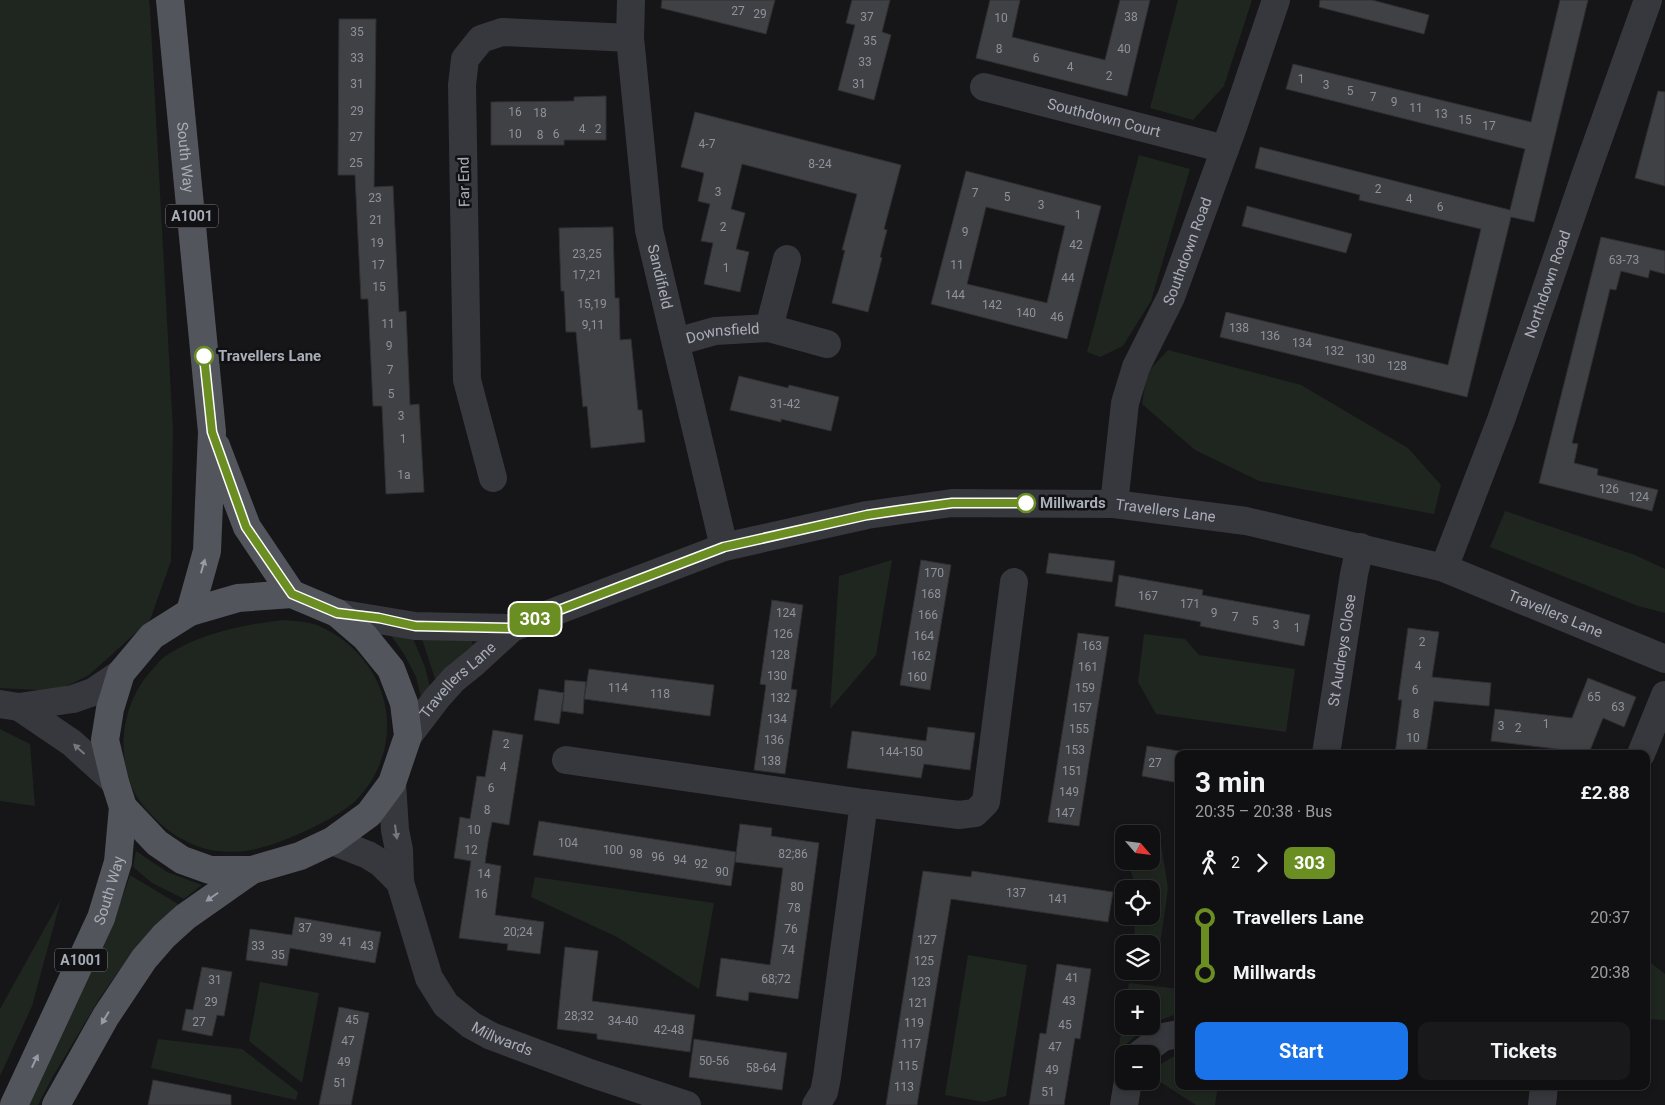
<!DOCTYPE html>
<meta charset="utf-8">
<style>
body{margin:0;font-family:Roboto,sans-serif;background:#19191b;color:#f1f3f6;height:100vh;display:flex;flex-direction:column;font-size:19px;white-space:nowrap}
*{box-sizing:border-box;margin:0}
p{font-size:16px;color:#9c9d9f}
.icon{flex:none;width:28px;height:28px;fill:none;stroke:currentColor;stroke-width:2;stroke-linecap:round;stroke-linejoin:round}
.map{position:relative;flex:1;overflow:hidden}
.details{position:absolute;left:1175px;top:750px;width:475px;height:340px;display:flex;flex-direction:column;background:#101012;border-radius:10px;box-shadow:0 2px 8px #0003,0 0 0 1px #303032}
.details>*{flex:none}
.badge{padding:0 10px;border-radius:8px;font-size:18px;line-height:32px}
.needle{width:32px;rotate:118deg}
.buttons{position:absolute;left:1115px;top:825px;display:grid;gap:10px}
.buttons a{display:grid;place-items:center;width:45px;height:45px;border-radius:10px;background:#101012;box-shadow:0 2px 8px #0003,0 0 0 1px #303032;font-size:25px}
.map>.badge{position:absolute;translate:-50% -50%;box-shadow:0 0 0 2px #fff}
.legs{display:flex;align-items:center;gap:8px;height:55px;padding:0 20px;font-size:16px}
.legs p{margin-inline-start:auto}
.summary{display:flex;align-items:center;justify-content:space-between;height:85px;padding:0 20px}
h1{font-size:28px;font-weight:700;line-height:38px}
.button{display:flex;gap:10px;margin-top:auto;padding:10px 20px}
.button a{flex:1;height:58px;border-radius:10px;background:#1a73e8;color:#fff;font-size:20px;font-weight:700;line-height:58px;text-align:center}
.button a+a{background:#19191b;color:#f1f3f6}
ul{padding:0 20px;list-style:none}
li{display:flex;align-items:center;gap:18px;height:55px;font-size:19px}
li i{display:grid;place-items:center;width:8px;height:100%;margin:0 6px;background:currentColor}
li i::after{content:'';width:12px;height:12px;margin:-6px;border:4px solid;border-radius:50%;background:#101012}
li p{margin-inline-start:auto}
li:first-child i{background:linear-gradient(#0000 50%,currentColor 0)}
li:last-child i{background:linear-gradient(currentColor 50%,#0000 0)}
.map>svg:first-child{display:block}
.green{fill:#1e261f}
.building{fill:#404145;stroke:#303034;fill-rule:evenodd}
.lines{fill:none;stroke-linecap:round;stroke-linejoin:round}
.minor{stroke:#37383d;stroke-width:28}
.major{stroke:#53555c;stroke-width:28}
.oneway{fill:#979ba6}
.oneway2{fill:#757881}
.line-1-casing{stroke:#fff;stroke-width:11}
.line-1{stroke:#6b8e23;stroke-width:8}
.stop-1-dot{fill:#fff;stroke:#6b8e23;stroke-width:2.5}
.labels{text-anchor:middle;stroke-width:5;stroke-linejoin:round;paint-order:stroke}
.number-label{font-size:12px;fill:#8e929b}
.shield{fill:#111113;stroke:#7b7e86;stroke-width:1}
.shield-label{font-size:14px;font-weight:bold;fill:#a8adb8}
.street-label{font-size:15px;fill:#a8adb8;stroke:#111113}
.stop-label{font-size:15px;font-weight:bold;fill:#a8adb8;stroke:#111113;text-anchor:start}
</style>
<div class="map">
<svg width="1665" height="1105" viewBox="0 0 1665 1105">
<rect width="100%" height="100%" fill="#161618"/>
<path class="green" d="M 0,0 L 149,0 L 150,9 L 173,430 L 171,561 L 150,620 L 89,675 L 57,691 L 0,688 Z
M 1178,0 L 1252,0 L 1224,86 L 1193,120 L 1150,108 Z
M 1139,155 L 1190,169 L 1151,301 L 1123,346 L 1100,357 L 1087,352 Z
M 1168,350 L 1301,385 L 1408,448 L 1441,485 L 1434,514 L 1259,481 L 1195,450 L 1142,404 L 1147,373 Z
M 1505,511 L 1635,555 L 1665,569 L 1665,613 L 1638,606 L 1490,547 Z
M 892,560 L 876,655 L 830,709 L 839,576 Z
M 282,620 C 293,621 306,621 317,625 C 380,652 408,723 370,783 C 365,790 358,799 352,804 C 330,822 273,848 245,851 C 236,852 227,852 218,851 C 201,850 174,837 162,825 C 148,812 136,800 130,782 C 116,744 125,698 153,669 C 157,664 162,658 167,655 C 201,633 242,625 282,620 Z
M 390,634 L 412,636 L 425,667 L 430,687 L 422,701 L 416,677 L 404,654 Z
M 470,634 L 474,649 L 436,682 L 421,636 Z
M 1144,634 L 1185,639 L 1199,655 L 1295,669 L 1286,732 L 1156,714 L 1138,682 Z
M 0,729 L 30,744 L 35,806 L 0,801 Z
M 1151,842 L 1161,843 L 1168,889 L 1155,979 L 1130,974 L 1130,971 L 1151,971 L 1151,944 L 1134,944 L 1135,916 L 1151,916 L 1151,889 L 1136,889 L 1128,861 L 1151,861 Z
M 136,851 L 167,872 L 202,885 L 184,899 L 152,883 L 133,867 Z
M 130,875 L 178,904 L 140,942 L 101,996 L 52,1078 L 38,1105 L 27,1105 L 124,893 Z
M 535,877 L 714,903 L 699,989 L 617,937 L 531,897 Z
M 61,899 L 32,1006 L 0,1076 L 0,1009 Z
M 968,955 L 1027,965 L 1006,1096 L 984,1102 L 945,1095 Z
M 1646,962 L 1651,963 L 1665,974 L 1665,1020 L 1646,1019 Z
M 260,982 L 319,993 L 302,1083 L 249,1041 Z
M 1129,983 L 1179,989 L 1179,1013 L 1151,1024 L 1151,999 L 1126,999 Z
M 1124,1015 L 1124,1026 L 1146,1026 L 1118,1052 Z
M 158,1039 L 242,1049 L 298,1092 L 296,1100 L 151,1068 Z
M 1176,1055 L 1179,1055 L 1179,1086 L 1218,1086 L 1215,1105 L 1196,1105 L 1151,1076 L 1161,1064 Z"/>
<path class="building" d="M 662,0 L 775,0 L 766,34 L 661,8 Z
M 852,0 L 890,0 L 882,32 L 891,35 L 874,100 L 838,90 L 855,25 L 846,23 Z
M 990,0 L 1020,0 L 1012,37 L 1105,60 L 1120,0 L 1150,0 L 1127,96 L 976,58 Z
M 1320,0 L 1372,0 L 1429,15 L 1424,34 L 1319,7 Z
M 1560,0 L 1588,0 L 1534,222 L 1511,217 L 1467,397 L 1220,337 L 1226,312 L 1448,365 L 1481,229 L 1359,200 L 1360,195 L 1255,168 L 1260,147 L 1510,210 L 1525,149 L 1286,89 L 1293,64 L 1531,122 Z
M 339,19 L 376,19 L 374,187 L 393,186 L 399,312 L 406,311 L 410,405 L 419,404 L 424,492 L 386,494 L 382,406 L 373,406 L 368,299 L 361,299 L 355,175 L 338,175 Z
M 1658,91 L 1665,92 L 1665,186 L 1635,178 Z
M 606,96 L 606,140 L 564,140 L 564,145 L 491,145 L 491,102 L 574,101 L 574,97 Z
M 695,112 L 901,165 L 884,229 L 887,230 L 880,257 L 882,258 L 868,312 L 832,303 L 845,250 L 842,250 L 857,194 L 742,164 L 731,209 L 745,213 L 736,249 L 749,252 L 740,292 L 704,284 L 713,243 L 701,241 L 710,204 L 698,201 L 704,173 L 681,167 Z
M 966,171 L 1101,206 L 1067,339 L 931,304 ZM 986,207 L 1065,226 L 1047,303 L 967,284 Z
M 1247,206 L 1352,234 L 1346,253 L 1242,226 Z
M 613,227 L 615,298 L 619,298 L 620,340 L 631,339 L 638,410 L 642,410 L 645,442 L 591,448 L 587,406 L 583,407 L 576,332 L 566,332 L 564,291 L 561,291 L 559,228 Z
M 1601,237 L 1665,251 L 1665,274 L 1650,270 L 1648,278 L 1621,271 L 1616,290 L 1610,289 L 1572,443 L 1578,444 L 1574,463 L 1598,469 L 1597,475 L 1658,490 L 1652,511 L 1539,483 Z
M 739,376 L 788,388 L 789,385 L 839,397 L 831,431 L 781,419 L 781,422 L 730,410 Z
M 1049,553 L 1115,561 L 1112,582 L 1046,573 Z
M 921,560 L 951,565 L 930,690 L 900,685 Z
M 1119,575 L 1203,590 L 1202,595 L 1310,615 L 1304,646 L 1200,626 L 1201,622 L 1115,606 Z
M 772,600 L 803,605 L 791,689 L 797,690 L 785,774 L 754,770 L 766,685 L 760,684 Z
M 1408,628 L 1439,632 L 1432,677 L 1491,683 L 1489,706 L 1434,701 L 1426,754 L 1395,754 L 1402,700 L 1398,700 Z
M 1078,633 L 1109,637 L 1079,826 L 1048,822 Z
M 589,669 L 714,685 L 710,716 L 584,699 L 583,714 L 562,711 L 564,694 L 559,724 L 534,720 L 539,689 L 564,693 L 565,680 L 586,682 L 584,699 Z
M 1588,678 L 1636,697 L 1624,727 L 1603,718 L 1589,753 L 1491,741 L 1495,709 L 1572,718 Z
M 928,727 L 975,733 L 970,770 L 924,764 L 921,778 L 847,768 L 852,731 L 926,741 Z
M 493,730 L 523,735 L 509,825 L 492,822 L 488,842 L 485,863 L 501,866 L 495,915 L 544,922 L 540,954 L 507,950 L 508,944 L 459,938 L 471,861 L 454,858 L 460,817 L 470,819 L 477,776 L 485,777 Z
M 1147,746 L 1179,751 L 1179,783 L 1142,776 Z
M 539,821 L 736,852 L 731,886 L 533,855 Z
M 740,824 L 772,828 L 771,836 L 819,843 L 798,999 L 749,992 L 748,1001 L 716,996 L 721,958 L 770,965 L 774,937 L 783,868 L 735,862 Z
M 923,871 L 971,877 L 972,871 L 1113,892 L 1108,922 L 951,899 L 917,1105 L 886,1105 Z
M 295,917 L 381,932 L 375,963 L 290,948 L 287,966 L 246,960 L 250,929 L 292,935 Z
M 565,947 L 598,951 L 592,1001 L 695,1015 L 690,1052 L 597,1039 L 597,1034 L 557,1029 Z
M 1057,964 L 1091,969 L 1080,1039 L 1075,1038 L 1064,1105 L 1029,1105 L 1040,1033 L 1046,1034 Z
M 202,967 L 232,972 L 224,1016 L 217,1015 L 212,1036 L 182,1030 L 186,1009 L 193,1010 Z
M 339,1007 L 369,1013 L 361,1055 L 351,1105 L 319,1105 Z
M 694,1039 L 787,1053 L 782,1090 L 689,1077 Z
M 153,1080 L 231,1095 L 231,1105 L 148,1105 Z"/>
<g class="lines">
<g class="minor">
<path id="s1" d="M 631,0 L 630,38 L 649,230 L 724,547"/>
<path id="s2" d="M 984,87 L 1225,149"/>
<path d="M 769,328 L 787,259"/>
<path id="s3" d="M 676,342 L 715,331 L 769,328 L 827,344"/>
<path d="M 493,478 L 467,380 L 462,85 L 465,59 L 481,39 L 502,32 L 630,38"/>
<path id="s4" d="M 1114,504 L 1125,403 L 1136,367 L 1171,297 L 1233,127 L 1276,0"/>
<path id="s5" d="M 1444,568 L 1501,420 L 1585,176 L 1648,0"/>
<path d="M 337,613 L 415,626 L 512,628"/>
<path d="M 0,704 L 19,707 L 73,699 L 93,692 L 121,673"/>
<path d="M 19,707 L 72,743 L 115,782"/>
<path id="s6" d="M 408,736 L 437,698 L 454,679 L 475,662 L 512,628 L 724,547 L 867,515 L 952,503 L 1114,504 L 1246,521 L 1444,568 L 1665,659"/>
<path id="s7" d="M 1326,754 L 1354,574 L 1360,547"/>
<path d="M 1641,754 L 1665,695"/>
<path d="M 566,760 L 864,803"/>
<path id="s8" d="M 392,783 L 395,830 L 399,850 L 400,882 L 429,978 L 446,1005 L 471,1025 L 491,1036 L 590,1073 L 687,1105"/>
<path d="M 332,841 L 368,855 L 381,863 L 400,882"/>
<path d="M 1140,1054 L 1163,1037 L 1179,1034"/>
<path d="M 816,1105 L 824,1092 L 827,1077 L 864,803 L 959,815 L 975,813 L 986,802 L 1014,582"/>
<path d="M 1124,1105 L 1128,1081"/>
<path d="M 1542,1105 L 1544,1086"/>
</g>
<g class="major">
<path id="s9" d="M 170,0 L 212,432 L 207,551 L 190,612"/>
<path d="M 216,446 L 247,527 L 292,594"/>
<path d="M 292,594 L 337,613 L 365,637 L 391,669 L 404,703 L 408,736 L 392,783 L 369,814 L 332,841 L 300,856 L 252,870 L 210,870 L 182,860 L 157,843 L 123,807 L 115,782 L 105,740 L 110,709 L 121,673 L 152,636 L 190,612 L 238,598 Z"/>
<path id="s10" d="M 14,1105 L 101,918 L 118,862 L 123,807"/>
<path d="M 56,1105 L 106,1016 L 144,959 L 164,936 L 185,917 L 252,870"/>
</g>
</g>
<defs><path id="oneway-solid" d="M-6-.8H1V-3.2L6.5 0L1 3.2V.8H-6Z" transform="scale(1.25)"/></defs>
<g class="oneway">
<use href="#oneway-solid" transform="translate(203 566) rotate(-74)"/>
<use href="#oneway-solid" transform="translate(212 897) rotate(145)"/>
<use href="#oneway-solid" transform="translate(105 1018) rotate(121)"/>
<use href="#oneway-solid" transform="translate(35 1061) rotate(-65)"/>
</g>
<g class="oneway2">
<use href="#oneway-solid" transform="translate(79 749) rotate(-138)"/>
<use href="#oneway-solid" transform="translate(396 832) rotate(82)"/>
</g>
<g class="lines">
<defs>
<path id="line-1" d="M 204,356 L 212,432 L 246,527 L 292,594 L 337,613 L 379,618 L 415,626 L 512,628 L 724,547 L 867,515 L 901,510 L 952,503 L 1026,503"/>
</defs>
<use href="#line-1" class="line-1-casing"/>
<use href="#line-1" class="line-1"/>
</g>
<g class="stop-1-dot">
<circle cx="204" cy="356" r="9"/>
<circle cx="1026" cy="503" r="9"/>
</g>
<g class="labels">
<g class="number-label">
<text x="738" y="15">27</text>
<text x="760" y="18">29</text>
<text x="867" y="21">37</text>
<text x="1131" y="21">38</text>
<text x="1001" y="22">10</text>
<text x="357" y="36">35</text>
<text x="870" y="45">35</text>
<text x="999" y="53">8</text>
<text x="1124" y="53">40</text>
<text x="357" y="62">33</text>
<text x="1036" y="62">6</text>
<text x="865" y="66">33</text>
<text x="1070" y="71">4</text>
<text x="1109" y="80">2</text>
<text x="1301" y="83">1</text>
<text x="357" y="88">31</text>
<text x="859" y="88">31</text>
<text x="1326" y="89">3</text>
<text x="1350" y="95">5</text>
<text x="1373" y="101">7</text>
<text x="1394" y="106">9</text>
<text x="1416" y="112">11</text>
<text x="357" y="115">29</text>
<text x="515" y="116">16</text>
<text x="540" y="117">18</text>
<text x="1441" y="118">13</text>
<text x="1465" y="124">15</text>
<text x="1489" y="130">17</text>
<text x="582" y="133">4</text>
<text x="598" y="133">2</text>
<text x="515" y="138">10</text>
<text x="556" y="138">6</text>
<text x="540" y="139">8</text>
<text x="356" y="141">27</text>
<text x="707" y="148">4-7</text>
<text x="356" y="167">25</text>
<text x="820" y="168">8-24</text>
<text x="1378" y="193">2</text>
<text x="718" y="196">3</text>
<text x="975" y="197">7</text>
<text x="1007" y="201">5</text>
<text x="375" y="202">23</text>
<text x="1409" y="203">4</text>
<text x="1041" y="209">3</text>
<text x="1440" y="211">6</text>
<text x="1078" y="219">1</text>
<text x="376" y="224">21</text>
<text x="723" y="231">2</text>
<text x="965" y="236">9</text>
<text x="377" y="247">19</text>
<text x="1076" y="249">42</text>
<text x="587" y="258">23,25</text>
<text x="1624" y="264">63-73</text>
<text x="378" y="269">17</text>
<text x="957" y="269">11</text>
<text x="726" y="272">1</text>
<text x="587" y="279">17,21</text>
<text x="1068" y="282">44</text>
<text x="379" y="291">15</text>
<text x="955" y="299">144</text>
<text x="592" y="308">15,19</text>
<text x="992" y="309">142</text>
<text x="1026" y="317">140</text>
<text x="1057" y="321">46</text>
<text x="388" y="328">11</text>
<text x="593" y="329">9,11</text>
<text x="1239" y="332">138</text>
<text x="1270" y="340">136</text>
<text x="1302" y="347">134</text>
<text x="389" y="350">9</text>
<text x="1334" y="355">132</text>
<text x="1365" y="363">130</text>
<text x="1397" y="370">128</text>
<text x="390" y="374">7</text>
<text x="391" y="398">5</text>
<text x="785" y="408">31-42</text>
<text x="401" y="420">3</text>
<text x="403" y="443">1</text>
<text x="404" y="479">1a</text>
<text x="1609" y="493">126</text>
<text x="1639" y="501">124</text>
<text x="934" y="577">170</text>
<text x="931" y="598">168</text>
<text x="1148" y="600">167</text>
<text x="1190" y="608">171</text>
<text x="786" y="617">124</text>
<text x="1214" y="617">9</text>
<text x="928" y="619">166</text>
<text x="1235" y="621">7</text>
<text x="1255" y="625">5</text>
<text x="1276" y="629">3</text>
<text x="1297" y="632">1</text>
<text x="783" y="638">126</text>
<text x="924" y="640">164</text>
<text x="1422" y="646">2</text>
<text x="1092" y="650">163</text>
<text x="780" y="659">128</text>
<text x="921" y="660">162</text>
<text x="1418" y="670">4</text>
<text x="1088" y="671">161</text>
<text x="777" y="680">130</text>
<text x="917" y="681">160</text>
<text x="618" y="692">114</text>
<text x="1085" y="692">159</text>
<text x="1415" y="694">6</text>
<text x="660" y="698">118</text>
<text x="1594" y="701">65</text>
<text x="780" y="702">132</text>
<text x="1618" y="711">63</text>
<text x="1082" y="712">157</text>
<text x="1416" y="718">8</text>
<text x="777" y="723">134</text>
<text x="1546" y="728">1</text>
<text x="1501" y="730">3</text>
<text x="1518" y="732">2</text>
<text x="1079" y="733">155</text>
<text x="1413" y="742">10</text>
<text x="774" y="744">136</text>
<text x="506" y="748">2</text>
<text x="1075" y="754">153</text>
<text x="901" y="756">144-150</text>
<text x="771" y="765">138</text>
<text x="1155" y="767">27</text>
<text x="503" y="771">4</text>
<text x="1072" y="775">151</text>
<text x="491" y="792">6</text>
<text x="1069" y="796">149</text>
<text x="487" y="814">8</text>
<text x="1065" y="817">147</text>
<text x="474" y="834">10</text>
<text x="568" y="847">104</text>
<text x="471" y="854">12</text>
<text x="613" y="854">100</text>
<text x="636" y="858">98</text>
<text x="793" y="858">82;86</text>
<text x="658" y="861">96</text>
<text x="680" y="864">94</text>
<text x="701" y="868">92</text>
<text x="722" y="876">90</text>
<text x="484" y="878">14</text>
<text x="797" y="891">80</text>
<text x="1016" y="897">137</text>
<text x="481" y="898">16</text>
<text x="1058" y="903">141</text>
<text x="794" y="912">78</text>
<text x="305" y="932">37</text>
<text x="791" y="933">76</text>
<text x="518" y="936">20;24</text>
<text x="326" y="942">39</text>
<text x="927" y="944">127</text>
<text x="346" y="946">41</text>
<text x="258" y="950">33</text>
<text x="367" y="950">43</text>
<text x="788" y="954">74</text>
<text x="278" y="959">35</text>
<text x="924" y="965">125</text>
<text x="1072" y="982">41</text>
<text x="776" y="983">68;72</text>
<text x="215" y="984">31</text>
<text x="921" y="986">123</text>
<text x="1069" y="1005">43</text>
<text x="211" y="1006">29</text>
<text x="918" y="1007">121</text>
<text x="579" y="1020">28;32</text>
<text x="352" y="1024">45</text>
<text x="623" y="1025">34-40</text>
<text x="199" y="1026">27</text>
<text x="914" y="1027">119</text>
<text x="1065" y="1029">45</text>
<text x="669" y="1034">42-48</text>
<text x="348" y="1045">47</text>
<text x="911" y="1048">117</text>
<text x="1055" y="1051">47</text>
<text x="714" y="1065">50-56</text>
<text x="344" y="1066">49</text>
<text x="908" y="1070">115</text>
<text x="761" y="1072">58-64</text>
<text x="1052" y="1074">49</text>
<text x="340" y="1087">51</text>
<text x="904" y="1091">113</text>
<text x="1048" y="1096">51</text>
</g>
<g class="shield">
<rect x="166" y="204.5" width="52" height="23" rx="4"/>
<rect x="55" y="948.5" width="52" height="23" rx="4"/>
</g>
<g class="shield-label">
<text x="192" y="221">A1001</text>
<text x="81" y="965">A1001</text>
</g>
<g class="street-label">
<text dy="5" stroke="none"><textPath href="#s2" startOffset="124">Southdown Court</textPath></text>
<text dy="5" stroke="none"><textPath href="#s9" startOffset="158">South Way</textPath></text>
<text transform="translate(464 182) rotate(-91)" y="5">Far End</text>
<text dy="5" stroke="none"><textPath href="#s4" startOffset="266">Southdown Road</textPath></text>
<text dy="5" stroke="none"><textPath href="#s1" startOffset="279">Sandifield</textPath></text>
<text dy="5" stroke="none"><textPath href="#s5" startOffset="302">Northdown Road</textPath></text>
<text dy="5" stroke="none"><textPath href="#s3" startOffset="48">Downsfield</textPath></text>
<text dy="5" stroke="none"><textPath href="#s6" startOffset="824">Travellers Lane</textPath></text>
<text dy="5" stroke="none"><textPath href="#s6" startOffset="1229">Travellers Lane</textPath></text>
<text dy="5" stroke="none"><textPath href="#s7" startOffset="105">St Audreys Close</textPath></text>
<text dy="5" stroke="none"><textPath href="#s6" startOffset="75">Travellers Lane</textPath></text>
<text dy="5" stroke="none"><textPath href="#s10" startOffset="235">South Way</textPath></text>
<text dy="5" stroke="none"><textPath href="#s8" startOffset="298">Millwards</textPath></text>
</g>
<g class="stop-label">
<text x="218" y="361">Travellers Lane</text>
<text x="1040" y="508">Millwards</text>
</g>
</g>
</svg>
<div class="buttons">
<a><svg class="needle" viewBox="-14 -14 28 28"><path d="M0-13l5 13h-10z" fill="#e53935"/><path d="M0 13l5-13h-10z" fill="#9c9d9f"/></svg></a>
<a><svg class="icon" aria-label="locate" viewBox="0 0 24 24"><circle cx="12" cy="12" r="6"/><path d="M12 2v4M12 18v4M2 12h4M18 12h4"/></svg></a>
<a><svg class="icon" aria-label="layers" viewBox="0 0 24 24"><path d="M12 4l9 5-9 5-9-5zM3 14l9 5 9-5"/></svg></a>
<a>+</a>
<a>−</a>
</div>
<b class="badge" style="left:535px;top:619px;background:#6b8e23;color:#fff">303</b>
<section class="details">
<div class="summary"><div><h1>3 min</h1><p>20:35 – 20:38 · Bus</p></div><b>£2.88</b></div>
<div class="legs"><svg class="icon" aria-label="walk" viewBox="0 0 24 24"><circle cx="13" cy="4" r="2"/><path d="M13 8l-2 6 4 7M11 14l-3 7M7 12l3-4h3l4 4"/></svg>2<svg class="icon" aria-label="forward" viewBox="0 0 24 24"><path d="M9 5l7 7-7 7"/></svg><b class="badge" style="background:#6b8e23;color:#fff">303</b></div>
<ul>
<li><i style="color:#6b8e23"></i><b>Travellers Lane</b><p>20:37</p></li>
<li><i style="color:#6b8e23"></i><b>Millwards</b><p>20:38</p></li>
</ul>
<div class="button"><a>Start</a><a>Tickets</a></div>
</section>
</div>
